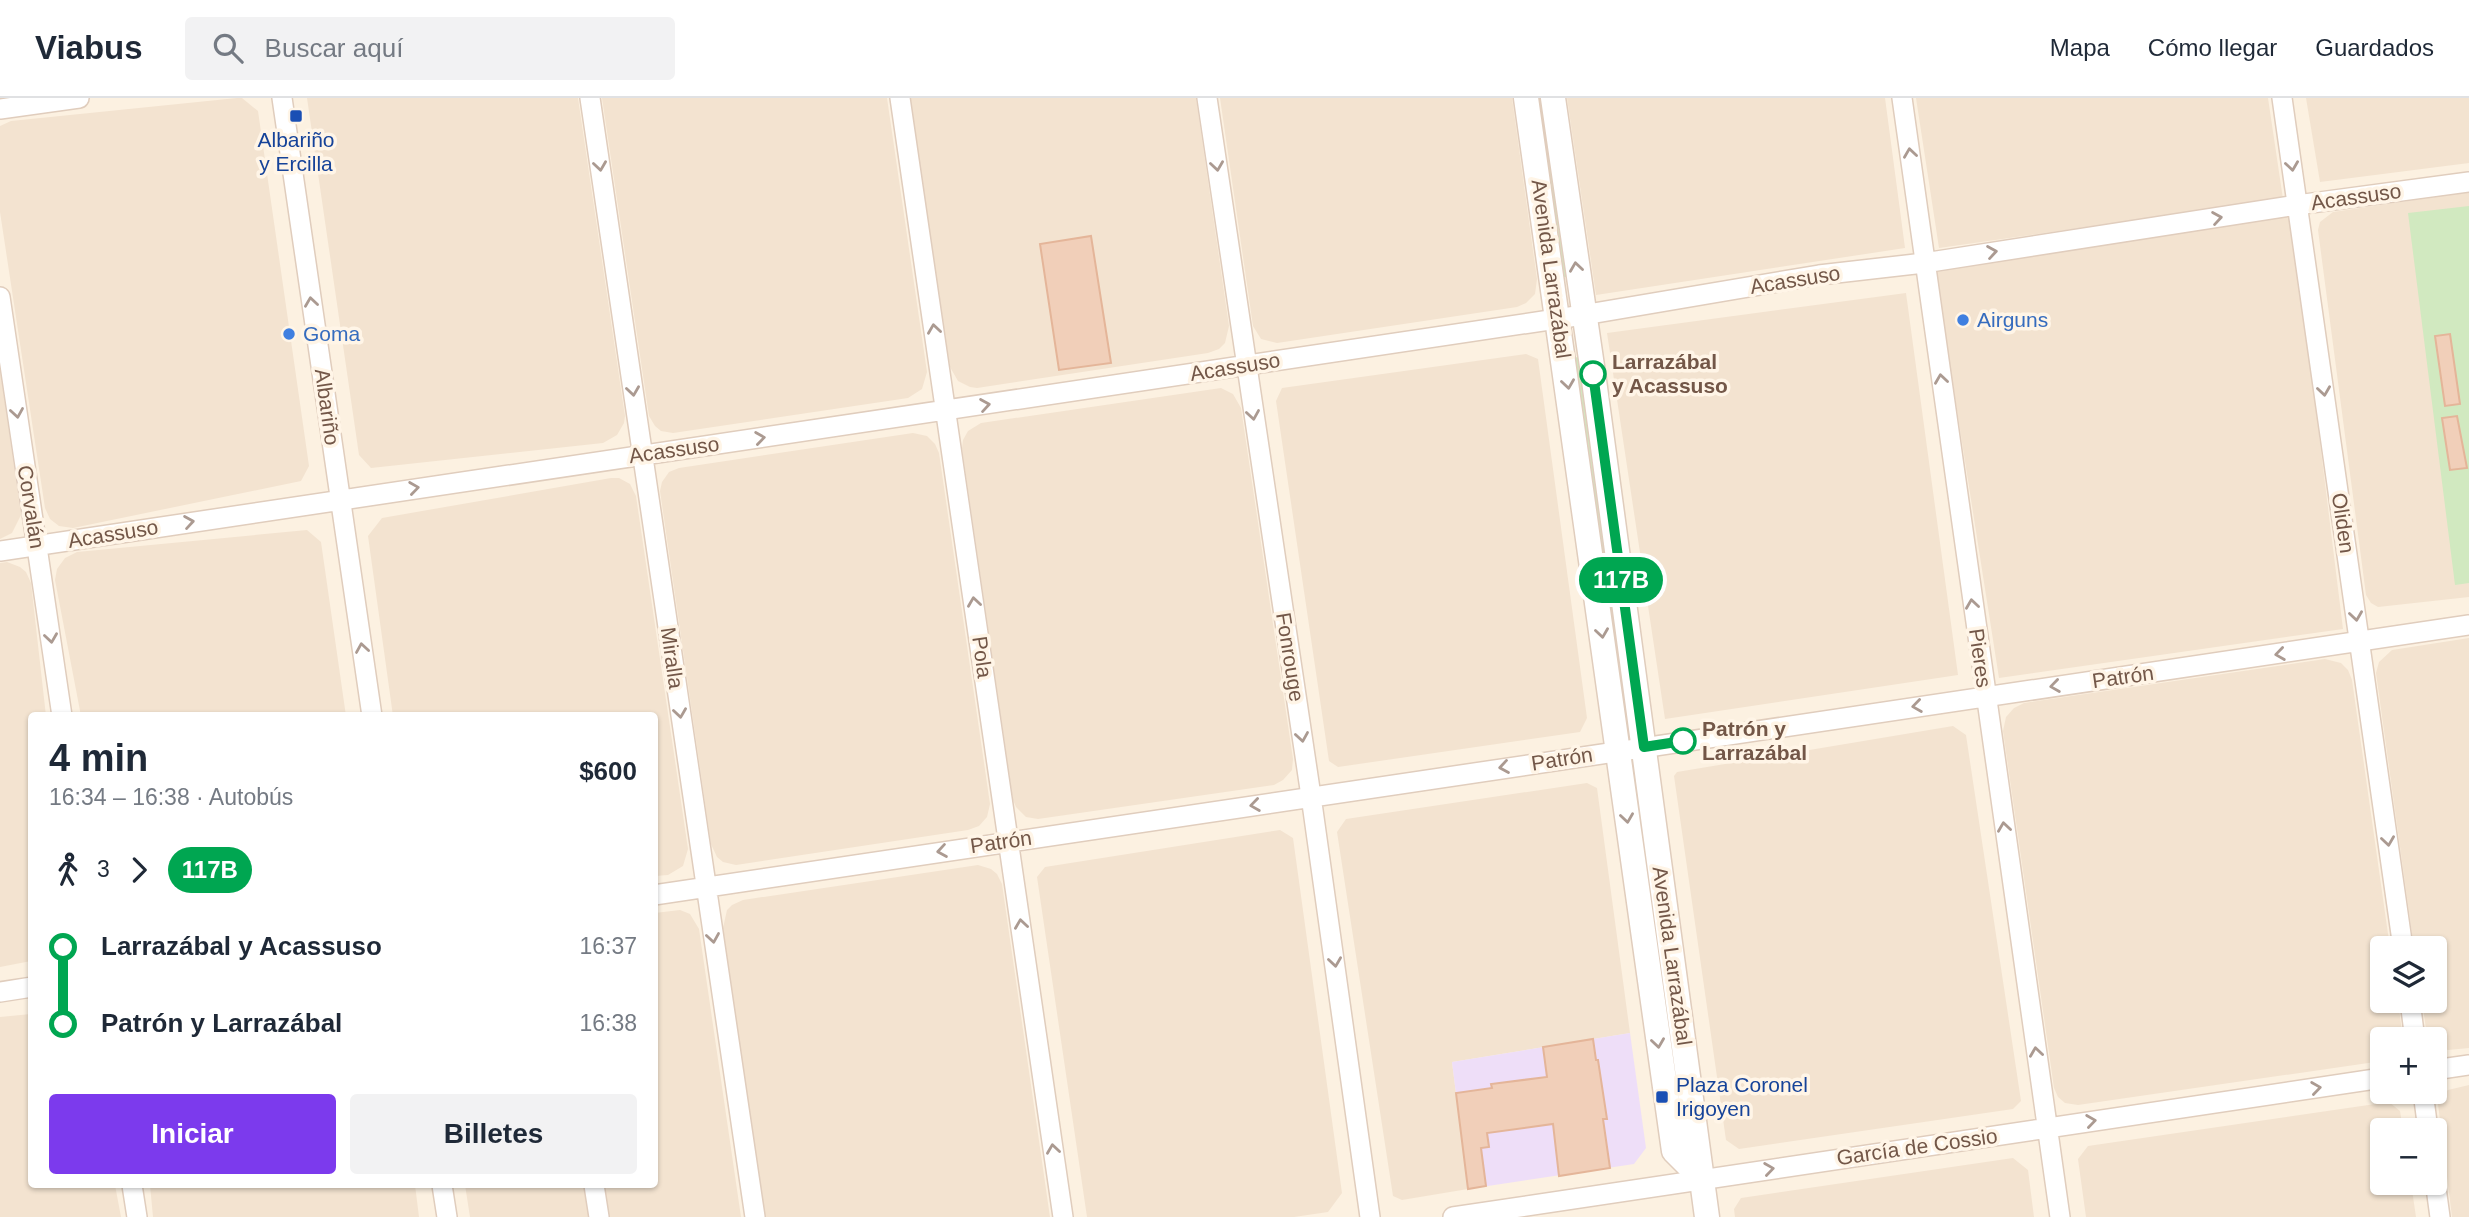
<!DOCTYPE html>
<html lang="es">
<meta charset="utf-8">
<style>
body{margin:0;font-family:Helvetica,sans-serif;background:#f2f2f3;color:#1f2937;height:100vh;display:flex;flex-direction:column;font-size:26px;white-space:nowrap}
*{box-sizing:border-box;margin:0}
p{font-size:23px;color:#747a83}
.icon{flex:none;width:38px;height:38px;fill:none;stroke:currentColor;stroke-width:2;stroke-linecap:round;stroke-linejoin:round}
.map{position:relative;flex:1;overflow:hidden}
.sheet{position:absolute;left:28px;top:614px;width:630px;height:476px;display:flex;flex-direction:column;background:#fff;border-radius:7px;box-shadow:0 2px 5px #0004}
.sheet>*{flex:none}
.badge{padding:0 14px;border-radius:23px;font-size:24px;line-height:46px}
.controls{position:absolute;left:2370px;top:838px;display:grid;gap:14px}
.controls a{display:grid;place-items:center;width:77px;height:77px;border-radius:7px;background:#fff;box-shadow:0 2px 5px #0004;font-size:35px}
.map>.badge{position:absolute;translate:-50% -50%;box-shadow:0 0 0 4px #fff}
.legs{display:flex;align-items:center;gap:10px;height:77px;padding:0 21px;font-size:23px}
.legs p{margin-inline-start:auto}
.overview{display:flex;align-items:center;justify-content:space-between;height:119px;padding:0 21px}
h1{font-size:38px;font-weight:700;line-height:52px}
.cta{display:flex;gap:14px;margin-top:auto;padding:14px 21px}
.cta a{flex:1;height:80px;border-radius:7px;background:#7c3aed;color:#fff;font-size:28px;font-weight:700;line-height:80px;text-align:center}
.cta a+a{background:#f2f2f3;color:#1f2937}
ul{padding:0 21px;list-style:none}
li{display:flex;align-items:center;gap:24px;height:77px;font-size:26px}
li i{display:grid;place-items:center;width:10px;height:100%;margin:0 9px;background:currentColor}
li i::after{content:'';width:18px;height:18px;margin:-9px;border:5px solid;border-radius:50%;background:#fff}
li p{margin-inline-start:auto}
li:first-child i{background:linear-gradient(#0000 50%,currentColor 0)}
li:last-child i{background:linear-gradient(currentColor 50%,#0000 0)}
header{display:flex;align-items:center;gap:42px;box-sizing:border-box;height:98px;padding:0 35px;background:#fff;border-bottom:2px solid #e0e1e3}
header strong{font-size:33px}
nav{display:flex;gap:38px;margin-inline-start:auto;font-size:24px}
.search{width:490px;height:63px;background:#f2f2f3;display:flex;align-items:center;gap:18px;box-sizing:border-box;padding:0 24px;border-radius:7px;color:#747a83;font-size:26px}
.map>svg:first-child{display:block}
.residential{fill:#f3e3d0}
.education{fill:#eedef8}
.green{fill:#d1e9c0}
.building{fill:#f1cfb9;stroke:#e4b599;stroke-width:2}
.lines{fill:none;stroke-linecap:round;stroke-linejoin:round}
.minor-casing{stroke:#e0cdbd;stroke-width:22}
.tertiary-casing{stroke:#e0cdbd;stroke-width:27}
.minor{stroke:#fff;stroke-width:19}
.tertiary{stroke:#fff;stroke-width:24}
.oneway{stroke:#ab9a91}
.line-1-casing{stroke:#fff;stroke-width:16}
.line-1{stroke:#00a651;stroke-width:10}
.transit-dot{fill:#1a4fb4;stroke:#fff5e7;stroke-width:2.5}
.shop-dot{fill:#3f7fe0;stroke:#fff5e7;stroke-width:2.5}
.stop-1-dot{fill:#fff;stroke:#00a651;stroke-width:3.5}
.labels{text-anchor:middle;stroke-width:7;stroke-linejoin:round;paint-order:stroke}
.transit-label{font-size:21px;fill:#164399;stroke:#fff5e7}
.street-label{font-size:21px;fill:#735748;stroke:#fff5e7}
.shop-label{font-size:21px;fill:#366cbe;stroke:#fff5e7;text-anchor:start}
.stop-label{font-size:21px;font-weight:bold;fill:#735748;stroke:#fff5e7;text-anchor:start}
</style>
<header>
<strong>Viabus</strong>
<div class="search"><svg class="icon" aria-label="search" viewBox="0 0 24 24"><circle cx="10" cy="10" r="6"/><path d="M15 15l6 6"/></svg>Buscar aquí</div>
<nav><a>Mapa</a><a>Cómo llegar</a><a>Guardados</a></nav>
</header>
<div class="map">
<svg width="2469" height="1119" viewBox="0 0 2469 1119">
<rect width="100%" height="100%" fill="#fcf1e1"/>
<path class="residential" d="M 237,0 L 242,0 L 258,13 L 309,368 L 301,383 L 73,430 L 59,428 L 50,421 L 45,410 L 0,114 L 0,28 L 11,23 Z
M 307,0 L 578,0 L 625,318 L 624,325 L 617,337 L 603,345 L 371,370 L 359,357 Z
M 602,0 L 887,0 L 927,274 L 922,291 L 908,300 L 673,335 L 661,333 L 655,328 L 649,318 Z
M 910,0 L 1196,0 L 1229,228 L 1225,245 L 1219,251 L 1208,255 L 977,290 L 970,289 L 958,283 L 950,269 Z
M 1220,0 L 1512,0 L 1537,181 L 1535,196 L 1526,205 L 1517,209 L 1277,245 L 1261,241 L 1253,228 Z
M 1567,0 L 1885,0 L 1905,150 L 1596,197 Z
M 1916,0 L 2268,0 L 2283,101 L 1939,150 Z
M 2306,0 L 2469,0 L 2469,65 L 2320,84 Z
M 2469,94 L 2469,499 L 2378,509 L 2371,505 L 2366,497 L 2318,132 L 2320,124 L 2333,114 Z
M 2292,118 L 2343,531 L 1999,580 L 1935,172 Z
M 1906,195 L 1958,577 L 1665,621 L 1607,235 Z
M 1526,256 L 1538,261 L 1587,620 L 1580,634 L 1338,669 L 1329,663 L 1276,303 L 1282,290 Z
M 0,272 L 21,417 L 12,435 L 0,441 Z
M 1221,290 L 1233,296 L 1241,310 L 1293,661 L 1292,672 L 1283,682 L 1274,687 L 1038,721 L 1026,719 L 1016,709 L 1013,702 L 962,350 L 963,342 L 968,333 L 981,325 Z
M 913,335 L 927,338 L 935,346 L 939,355 L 990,706 L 987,719 L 979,728 L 968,732 L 736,767 L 723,764 L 717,759 L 711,746 L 660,393 L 662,384 L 669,374 L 679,370 Z
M 611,380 L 619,380 L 630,386 L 636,398 L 688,751 L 683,768 L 668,777 L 655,778 L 654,618 L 393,618 L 368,438 L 382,420 Z
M 307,432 L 321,444 L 346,618 L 81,618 L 55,482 L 57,471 L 65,460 L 77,454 Z
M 7,464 L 20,469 L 26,474 L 31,485 L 46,618 L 32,618 L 31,863 L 0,869 L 0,465 Z
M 2469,540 L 2469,950 L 2448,952 L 2434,947 L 2434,942 L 2429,941 L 2426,931 L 2422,903 L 2434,903 L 2434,850 L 2414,850 L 2376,575 L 2379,564 L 2392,552 Z
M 2325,561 L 2341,565 L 2348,572 L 2352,582 L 2390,850 L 2382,850 L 2382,903 L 2398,903 L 2403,941 L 2382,942 L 2382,963 L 2078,1007 L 2065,1005 L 2058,999 L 2054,990 L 2003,633 L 2006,619 L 2014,610 L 2024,605 Z
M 1953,628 L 1966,637 L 2021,1003 L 2013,1011 L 1739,1051 L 1726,1042 L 1674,678 L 1677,674 Z
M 1587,685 L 1597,690 L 1630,935 L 1452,964 L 1468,1091 L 1402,1102 L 1393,1098 L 1337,734 L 1346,721 Z
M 1280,732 L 1293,740 L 1342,1095 L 1328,1114 L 1294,1119 L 1087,1119 L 1037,779 L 1045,769 Z
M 978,767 L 991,771 L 997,776 L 1002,786 L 1050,1119 L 765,1119 L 723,830 L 727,812 L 732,807 L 743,802 Z
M 680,812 L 690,816 L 699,831 L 741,1119 L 608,1119 L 603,1087 L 654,1087 L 655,815 Z
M 31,916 L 32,1087 L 115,1087 L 121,1119 L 0,1119 L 0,919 Z
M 2469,987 L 2469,1119 L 2452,1119 L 2438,1006 L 2442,997 L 2448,992 Z
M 2389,1004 L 2400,1013 L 2403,1032 L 2382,1032 L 2382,1085 L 2411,1085 L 2416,1119 L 2086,1119 L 2078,1061 L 2088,1048 Z
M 2013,1060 L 2028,1072 L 2034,1119 L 1735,1119 L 1734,1111 L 1741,1100 Z
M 150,1087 L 415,1087 L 419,1119 L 153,1119 Z
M 465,1087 L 585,1087 L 589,1119 L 470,1119 Z"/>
<path class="education" d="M 1630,935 L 1646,1050 L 1634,1066 L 1468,1091 L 1452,964 Z"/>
<path class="green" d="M 1536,0 L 1542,0 L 1567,179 L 1561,179 Z
M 2469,108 L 2469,485 L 2455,487 L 2408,115 Z
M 1579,259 L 1629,613 L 1622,614 L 1572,260 Z"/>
<path class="building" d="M 1091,138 L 1111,265 L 1059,272 L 1040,146 Z
M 2450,236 L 2460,306 L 2445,308 L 2435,238 Z
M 2457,318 L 2467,370 L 2450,372 L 2442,320 Z
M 1593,941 L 1596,962 L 1598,962 L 1607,1021 L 1603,1021 L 1610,1070 L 1559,1078 L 1553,1026 L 1487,1035 L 1489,1049 L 1481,1050 L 1486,1088 L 1468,1091 L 1456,995 L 1492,990 L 1491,986 L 1547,979 L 1543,949 Z"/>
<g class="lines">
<defs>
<path id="minor" d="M 282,0 L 372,618
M 590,0 L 755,1119
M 900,0 L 1063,1119
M 1207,0 L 1311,698 L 1370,1119
M 1902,0 L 2060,1119
M 2282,0 L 2403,850
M 0,11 L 79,0
M 0,199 L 62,618
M 0,453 L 1583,217 L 1819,177 L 1924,165 L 2297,107 L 2469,84
M 654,797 L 2469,527
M 0,894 L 32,889
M 2410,903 L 2415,942
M 2434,972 L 2469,967
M 2423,994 L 2428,1032
M 2434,1075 L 2440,1119
M 132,1087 L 137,1119
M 442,1087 L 447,1119
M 594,1087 L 599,1119
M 1453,1119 L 2382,980"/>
<path id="tertiary" d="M 1526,0 L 1674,1053 L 1702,1081
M 1553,0 L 1593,275 L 1707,1119"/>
</defs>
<use href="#minor" class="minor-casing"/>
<use href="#tertiary" class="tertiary-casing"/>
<use href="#minor" class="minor"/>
<use href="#tertiary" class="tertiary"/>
</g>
<defs><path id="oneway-chevron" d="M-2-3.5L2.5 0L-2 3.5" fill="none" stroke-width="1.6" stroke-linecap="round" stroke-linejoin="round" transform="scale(1.75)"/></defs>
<g class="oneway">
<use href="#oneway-chevron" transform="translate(1910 55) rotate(-98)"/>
<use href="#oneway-chevron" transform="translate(600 68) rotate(82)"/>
<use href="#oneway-chevron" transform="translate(1217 68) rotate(82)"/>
<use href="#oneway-chevron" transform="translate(2292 68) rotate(82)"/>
<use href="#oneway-chevron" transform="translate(2217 120) rotate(-9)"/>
<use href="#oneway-chevron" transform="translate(1992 154) rotate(-9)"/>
<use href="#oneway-chevron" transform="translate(1576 169) rotate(-98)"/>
<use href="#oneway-chevron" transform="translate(311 204) rotate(-98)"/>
<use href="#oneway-chevron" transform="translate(934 231) rotate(-98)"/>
<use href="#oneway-chevron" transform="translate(1941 281) rotate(-98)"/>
<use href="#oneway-chevron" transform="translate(1568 286) rotate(82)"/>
<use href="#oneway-chevron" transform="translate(633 293) rotate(82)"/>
<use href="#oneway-chevron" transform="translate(2324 293) rotate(82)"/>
<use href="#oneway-chevron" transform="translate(985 307) rotate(-9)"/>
<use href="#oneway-chevron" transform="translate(17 315) rotate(81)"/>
<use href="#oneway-chevron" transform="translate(1253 317) rotate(81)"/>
<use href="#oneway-chevron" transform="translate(760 340) rotate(-8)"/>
<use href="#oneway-chevron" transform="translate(414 390) rotate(-8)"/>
<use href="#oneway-chevron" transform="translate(189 424) rotate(-9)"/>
<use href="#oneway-chevron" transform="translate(974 504) rotate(-98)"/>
<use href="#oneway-chevron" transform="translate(1972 506) rotate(-98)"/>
<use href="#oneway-chevron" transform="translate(2356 518) rotate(82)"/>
<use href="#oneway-chevron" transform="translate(1602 535) rotate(82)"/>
<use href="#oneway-chevron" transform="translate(51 540) rotate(82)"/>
<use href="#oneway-chevron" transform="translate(362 550) rotate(-99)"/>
<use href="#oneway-chevron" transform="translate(2280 556) rotate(172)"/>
<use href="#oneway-chevron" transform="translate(2055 588) rotate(172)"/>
<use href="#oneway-chevron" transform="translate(1917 608) rotate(172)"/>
<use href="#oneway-chevron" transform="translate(680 615) rotate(82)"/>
<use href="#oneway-chevron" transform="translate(1302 639) rotate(81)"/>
<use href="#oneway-chevron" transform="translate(1504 669) rotate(171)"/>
<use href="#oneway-chevron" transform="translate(1255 707) rotate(172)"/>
<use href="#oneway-chevron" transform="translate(1627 720) rotate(82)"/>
<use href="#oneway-chevron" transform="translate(2004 729) rotate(-98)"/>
<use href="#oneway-chevron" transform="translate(2388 743) rotate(82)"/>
<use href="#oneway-chevron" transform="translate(942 753) rotate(171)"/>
<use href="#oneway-chevron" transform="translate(1021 826) rotate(-98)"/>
<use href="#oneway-chevron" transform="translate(713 840) rotate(81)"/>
<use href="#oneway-chevron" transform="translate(1335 864) rotate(82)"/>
<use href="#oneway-chevron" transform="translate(1658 945) rotate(82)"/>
<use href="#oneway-chevron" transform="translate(2036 954) rotate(-98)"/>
<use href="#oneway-chevron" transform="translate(2316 990) rotate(-8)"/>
<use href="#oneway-chevron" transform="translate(2091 1023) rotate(-8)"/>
<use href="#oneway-chevron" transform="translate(1053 1051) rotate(-98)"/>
<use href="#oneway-chevron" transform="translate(1769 1071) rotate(-8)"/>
</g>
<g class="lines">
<defs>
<path id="line-1" d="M 1593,276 L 1644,649 L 1683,643"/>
</defs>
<use href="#line-1" class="line-1-casing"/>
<use href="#line-1" class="line-1"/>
</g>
<g class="transit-dot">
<rect x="289" y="11" width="14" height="14" rx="3.5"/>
<rect x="1655" y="992" width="14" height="14" rx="3.5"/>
</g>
<g class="shop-dot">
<circle cx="1963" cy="222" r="7"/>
<circle cx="289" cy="236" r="7"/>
</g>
<g class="stop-1-dot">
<circle cx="1593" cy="276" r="12"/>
<circle cx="1683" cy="643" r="12"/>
</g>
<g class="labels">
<g class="transit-label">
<text x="296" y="49">Albariño<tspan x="296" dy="24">y Ercilla</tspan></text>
<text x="1676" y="994" text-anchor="start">Plaza Coronel<tspan x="1676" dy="24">Irigoyen</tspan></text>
</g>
<g class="street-label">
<text transform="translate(2356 99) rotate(-8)" y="7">Acassuso</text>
<text transform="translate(1551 171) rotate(82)" y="7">Avenida Larrazábal</text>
<text transform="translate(1795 182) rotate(-9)" y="7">Acassuso</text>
<text transform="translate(1235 269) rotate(-9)" y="7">Acassuso</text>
<text transform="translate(327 309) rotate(82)" y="7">Albariño</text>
<text transform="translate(674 352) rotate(-8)" y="7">Acassuso</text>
<text transform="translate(31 409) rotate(81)" y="7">Corvalán</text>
<text transform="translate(2343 425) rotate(82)" y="7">Oliden</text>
<text transform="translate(113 436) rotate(-9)" y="7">Acassuso</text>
<text transform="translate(982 559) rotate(82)" y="7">Pola</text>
<text transform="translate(1290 559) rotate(81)" y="7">Fonrouge</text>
<text transform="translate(672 560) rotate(82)" y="7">Miralla</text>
<text transform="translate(1980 560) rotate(82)" y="7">Pieres</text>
<text transform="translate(2123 579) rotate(-8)" y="7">Patrón</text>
<text transform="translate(1562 661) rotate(-9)" y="7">Patrón</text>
<text transform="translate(1001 744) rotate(-8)" y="7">Patrón</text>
<text transform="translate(1672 858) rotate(82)" y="7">Avenida Larrazábal</text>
<text transform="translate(1917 1049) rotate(-8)" y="7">García de Cossio</text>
</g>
<g class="shop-label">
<text x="1977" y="229">Airguns</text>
<text x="303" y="243">Goma</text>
</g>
<g class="stop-label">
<text x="1612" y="271">Larrazábal<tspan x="1612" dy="24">y Acassuso</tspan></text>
<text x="1702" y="638">Patrón y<tspan x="1702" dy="24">Larrazábal</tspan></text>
</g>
</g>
</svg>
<div class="controls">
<a><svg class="icon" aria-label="layers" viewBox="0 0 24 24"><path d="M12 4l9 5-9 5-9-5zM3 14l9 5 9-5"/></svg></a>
<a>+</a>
<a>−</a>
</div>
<b class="badge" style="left:1621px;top:482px;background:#00a651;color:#fff">117B</b>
<section class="sheet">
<div class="overview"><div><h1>4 min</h1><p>16:34 – 16:38 · Autobús</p></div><b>$600</b></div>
<div class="legs"><svg class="icon" aria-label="walk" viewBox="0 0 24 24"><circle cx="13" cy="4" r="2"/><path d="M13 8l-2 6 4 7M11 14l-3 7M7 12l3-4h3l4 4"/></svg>3<svg class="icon" aria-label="forward" viewBox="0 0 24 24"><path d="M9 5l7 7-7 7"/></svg><b class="badge" style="background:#00a651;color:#fff">117B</b></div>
<ul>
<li><i style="color:#00a651"></i><b>Larrazábal y Acassuso</b><p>16:37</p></li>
<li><i style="color:#00a651"></i><b>Patrón y Larrazábal</b><p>16:38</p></li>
</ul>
<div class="cta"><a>Iniciar</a><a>Billetes</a></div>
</section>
</div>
